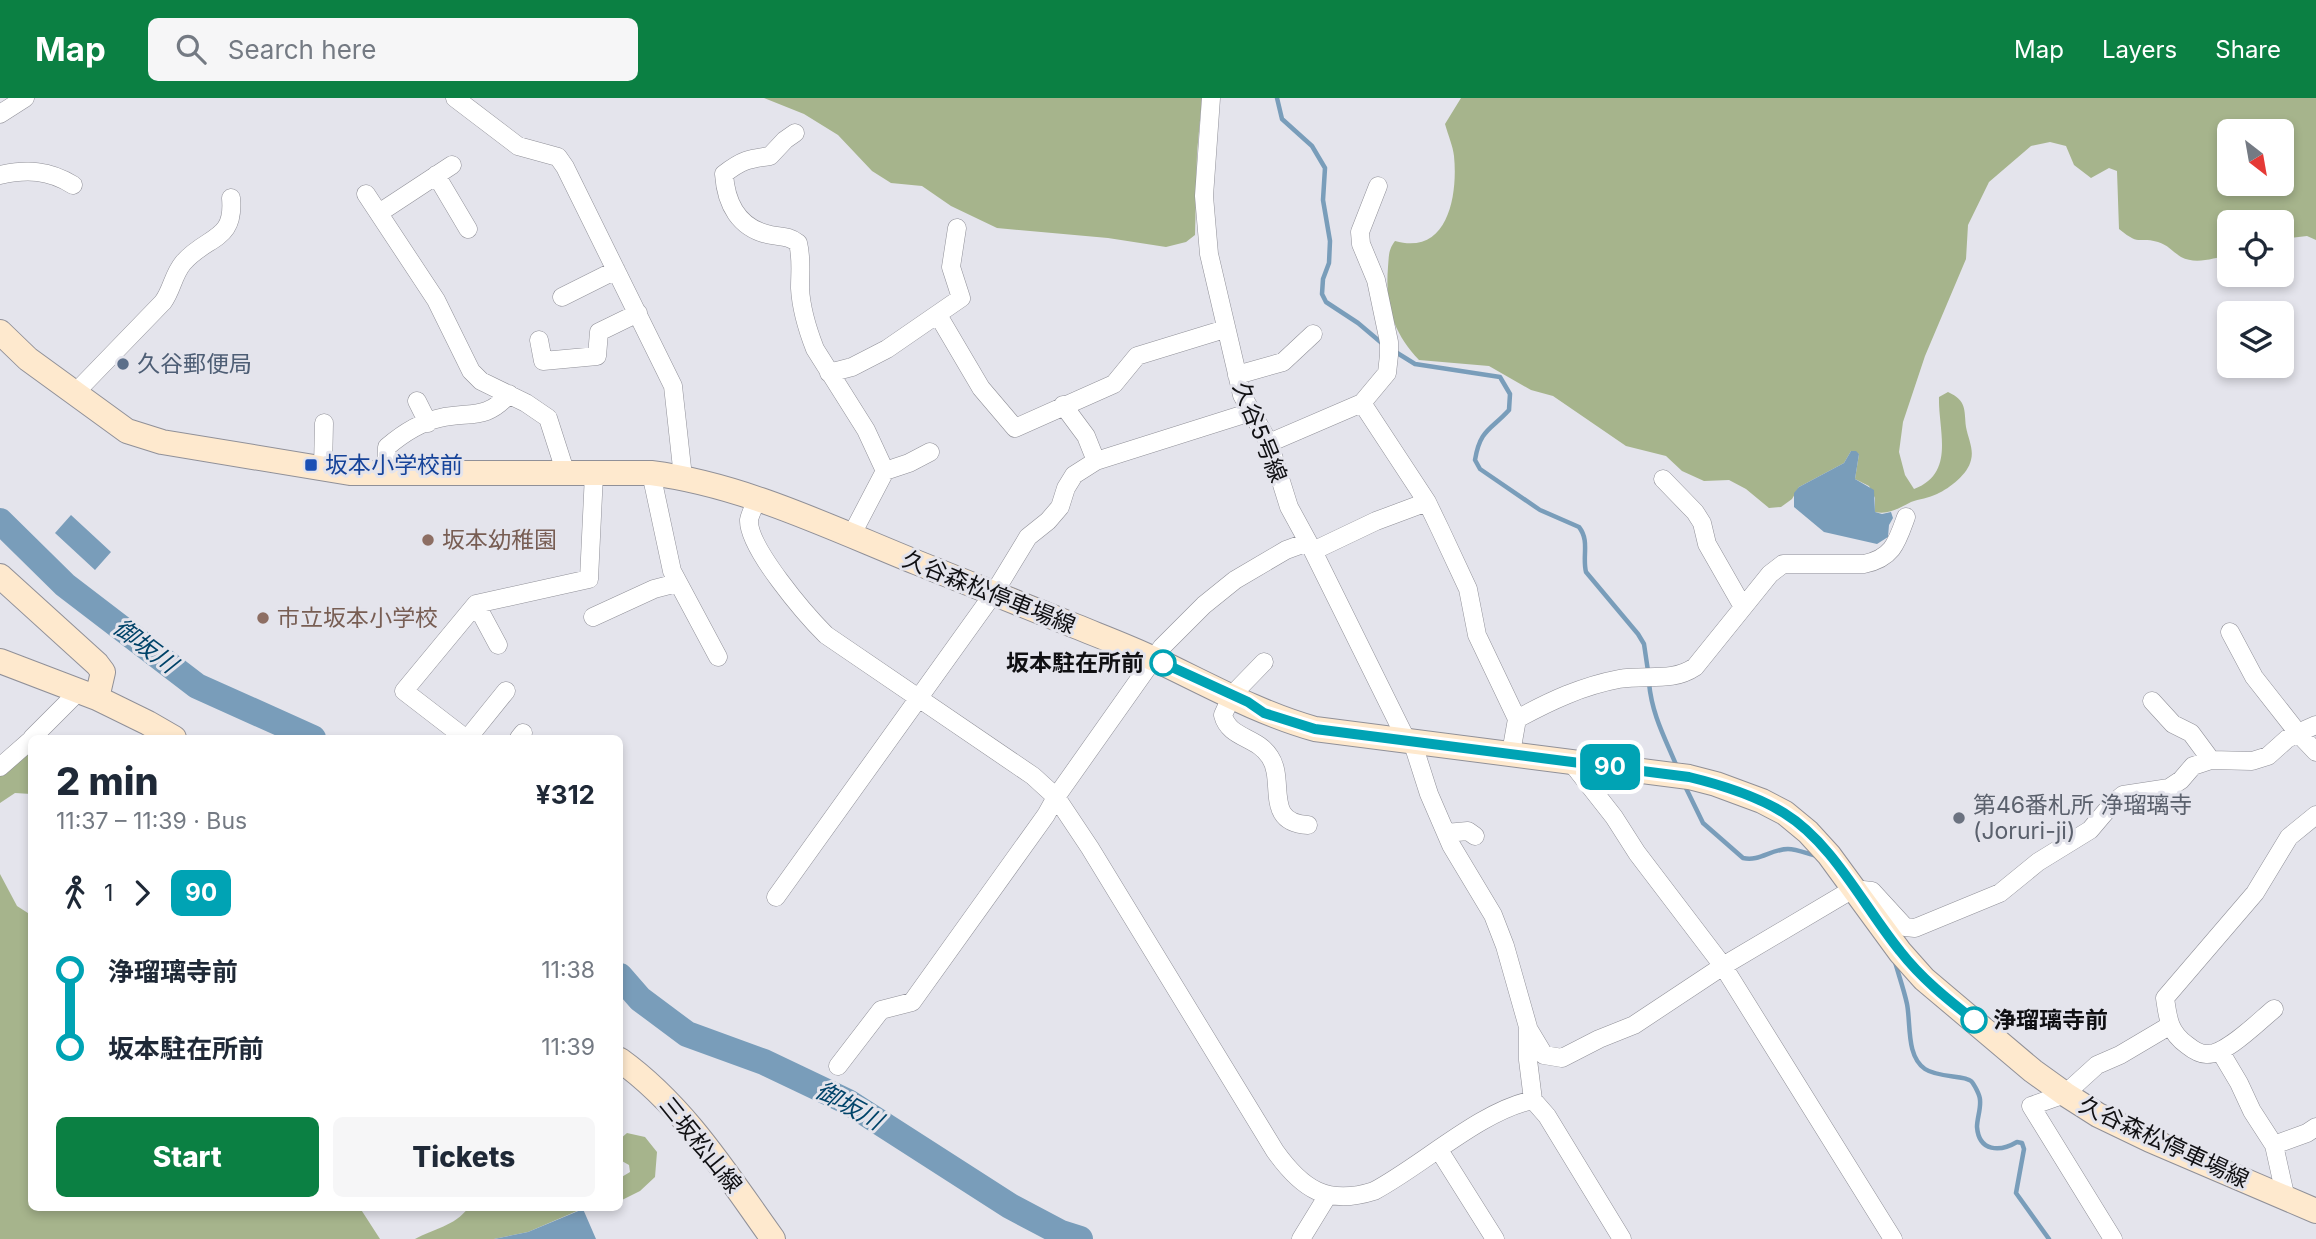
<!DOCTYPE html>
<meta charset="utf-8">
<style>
body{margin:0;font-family:Inter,"Noto Sans JP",sans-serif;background:#f6f6f7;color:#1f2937;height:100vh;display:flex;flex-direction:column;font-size:26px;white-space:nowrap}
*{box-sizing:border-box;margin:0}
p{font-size:23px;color:#747a83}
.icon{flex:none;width:38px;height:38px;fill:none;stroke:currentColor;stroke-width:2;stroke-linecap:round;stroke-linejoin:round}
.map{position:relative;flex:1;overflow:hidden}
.drawer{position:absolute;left:28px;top:637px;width:595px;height:476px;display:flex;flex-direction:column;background:#fff;border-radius:10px;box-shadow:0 4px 10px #0003}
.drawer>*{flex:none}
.badge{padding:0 14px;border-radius:10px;font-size:24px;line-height:46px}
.needle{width:46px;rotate:149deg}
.tools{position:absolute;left:2217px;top:21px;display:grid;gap:14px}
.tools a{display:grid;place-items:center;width:77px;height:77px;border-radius:10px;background:#fff;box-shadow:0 4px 10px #0003;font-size:35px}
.map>.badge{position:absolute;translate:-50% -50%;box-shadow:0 0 0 4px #fff}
.legs{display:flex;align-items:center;gap:10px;height:77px;padding:0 28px;font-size:23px}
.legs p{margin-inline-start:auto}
.summary{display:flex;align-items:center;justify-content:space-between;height:119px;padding:0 28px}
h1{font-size:38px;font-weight:800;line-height:52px}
.cta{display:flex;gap:14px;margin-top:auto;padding:14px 28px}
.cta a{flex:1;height:80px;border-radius:10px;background:#0b8043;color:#fff;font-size:28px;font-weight:800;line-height:80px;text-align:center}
.cta a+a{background:#f6f6f7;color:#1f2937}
ul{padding:0 28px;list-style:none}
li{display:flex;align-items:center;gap:24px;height:77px;font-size:26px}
li i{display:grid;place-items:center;width:10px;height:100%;margin:0 9px;background:currentColor}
li i::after{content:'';width:18px;height:18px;margin:-9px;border:5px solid;border-radius:50%;background:#fff}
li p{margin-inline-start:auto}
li:first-child i{background:linear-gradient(#0000 50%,currentColor 0)}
li:last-child i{background:linear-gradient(currentColor 50%,#0000 0)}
header{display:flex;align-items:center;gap:42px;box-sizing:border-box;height:98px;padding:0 35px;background:#0b8043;color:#fff}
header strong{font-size:33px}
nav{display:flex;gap:38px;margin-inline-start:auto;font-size:24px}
.search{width:490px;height:63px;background:#f6f6f7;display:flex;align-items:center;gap:18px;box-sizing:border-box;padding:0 24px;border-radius:10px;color:#747a83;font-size:26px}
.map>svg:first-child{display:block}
.forest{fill:#a6b48c;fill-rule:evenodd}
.water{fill:#799dba}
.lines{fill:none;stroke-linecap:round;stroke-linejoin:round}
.stream{stroke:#799dba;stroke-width:4.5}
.river{stroke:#799dba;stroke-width:26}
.minor-casing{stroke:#909098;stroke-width:19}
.secondary-casing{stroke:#909098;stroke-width:26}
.minor{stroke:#fff;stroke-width:18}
.secondary{stroke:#fee9ce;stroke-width:24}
.line-1-casing{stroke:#fff;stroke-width:16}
.line-1{stroke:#00a3b4;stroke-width:10}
.service-dot{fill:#5c6f8a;stroke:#e4e4ec;stroke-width:2.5}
.transit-dot{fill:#1a4fb4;stroke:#e4e4ec;stroke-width:2.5}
.education-dot{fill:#8d6e63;stroke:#e4e4ec;stroke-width:2.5}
.stop-1-dot{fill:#fff;stroke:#00a3b4;stroke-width:3.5}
.worship-dot{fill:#6b7280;stroke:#e4e4ec;stroke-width:2.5}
.labels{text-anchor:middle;stroke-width:6;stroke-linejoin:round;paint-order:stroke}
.service-label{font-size:23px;fill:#4e5e75;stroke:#e4e4ec;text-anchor:start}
.street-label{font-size:23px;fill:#101013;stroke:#e4e4ec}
.transit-label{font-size:23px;fill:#164399;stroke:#e4e4ec;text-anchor:start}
.education-label{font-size:23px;fill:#785e54;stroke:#e4e4ec;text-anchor:start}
.stop-label{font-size:23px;font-weight:bold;fill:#101013;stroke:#e4e4ec;text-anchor:end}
.worship-label{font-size:23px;fill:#5b616d;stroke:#e4e4ec;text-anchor:start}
.water-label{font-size:24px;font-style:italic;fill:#004369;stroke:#e4e4ec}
</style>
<header>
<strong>Map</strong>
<div class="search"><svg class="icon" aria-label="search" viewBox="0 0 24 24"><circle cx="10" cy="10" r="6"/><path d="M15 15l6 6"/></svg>Search here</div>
<nav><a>Map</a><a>Layers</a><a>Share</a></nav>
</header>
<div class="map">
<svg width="2316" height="1141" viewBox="0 0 2316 1141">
<rect width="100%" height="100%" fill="#e4e4ec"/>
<path class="forest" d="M 764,0 L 1202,0 L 1197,55 L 1195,137 L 1186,144 L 1166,149 L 1108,140 L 997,130 L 951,108 L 922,88 L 891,85 L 872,73 L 838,37 L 804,16 Z
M 1461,0 L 2316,0 L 2316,142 L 2307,138 L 2282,141 L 2282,124 L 2230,124 L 2229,157 C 2214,160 2196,167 2181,159 C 2173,154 2168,147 2158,144 C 2137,138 2141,149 2119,131 L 2117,73 L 2109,70 L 2091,80 L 2074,67 L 2066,48 L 2050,44 L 2031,48 L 1989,84 L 1968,127 L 1966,161 L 1925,258 L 1903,324 L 1899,354 L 1905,377 L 1914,391 C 1956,375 1938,333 1939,299 L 1948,294 C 1967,303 1964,311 1966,329 C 1968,340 1974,351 1971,362 C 1968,376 1950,390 1937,396 C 1929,400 1919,401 1911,404 C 1899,410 1889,417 1875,414 L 1875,400 L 1869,388 L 1855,381 L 1859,356 L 1851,353 L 1844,365 L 1799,389 L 1792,401 L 1781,409 L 1769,410 L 1746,391 L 1729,382 L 1704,383 L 1682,373 L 1666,358 L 1626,348 L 1553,298 L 1531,292 L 1489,268 L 1419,262 C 1393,234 1385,208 1388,169 C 1389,159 1388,152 1395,143 C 1448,158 1458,97 1454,58 C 1453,48 1448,37 1445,26 ZM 2230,33 L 2282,33 L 2282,86 L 2230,86 Z
M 31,653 L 31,696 L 15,695 L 0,705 L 0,678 L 25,656 Z
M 0,776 L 17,808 L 31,817 L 32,1110 L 360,1110 L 380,1141 L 0,1141 Z
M 627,1035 L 645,1039 L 657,1054 L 655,1079 L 640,1093 L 620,1103 L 620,1080 L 630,1074 L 629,1067 L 620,1062 L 620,1041 Z
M 468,1110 L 584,1110 L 528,1134 L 494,1141 L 415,1141 C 433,1131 455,1128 468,1110 Z"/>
<path class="water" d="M 1851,353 L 1856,353 L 1859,356 L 1855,381 L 1874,392 L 1875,414 L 1882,416 L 1891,414 L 1893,420 L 1889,427 L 1888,439 L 1877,446 L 1824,434 L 1794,409 L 1794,395 L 1799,389 L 1844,365 Z
M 71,417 L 111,454 L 95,472 L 55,435 Z
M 583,1111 L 596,1141 L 494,1141 L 528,1134 Z"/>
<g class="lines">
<path class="stream" d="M 1277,0 L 1282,21 L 1312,48 L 1325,70 L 1323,102 L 1330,143 L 1329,165 L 1323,181 L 1322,196 L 1326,204 L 1358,225 L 1384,247
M 1394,253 L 1415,266 L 1500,279 L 1510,296 L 1509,312 C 1491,332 1480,331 1475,362 L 1480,371 L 1540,412 L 1579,429 C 1590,443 1582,458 1586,474 L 1638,536 L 1644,546 L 1648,573
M 1649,585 C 1652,617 1665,640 1677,669
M 1684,686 L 1703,725 L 1743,760 C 1759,764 1771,751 1788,751 C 1797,751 1808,756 1817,758
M 1895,864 C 1899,878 1904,892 1907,906 C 1911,926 1906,958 1925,971 C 1938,980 1965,977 1971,983 C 1974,986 1980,997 1980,1002 C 1981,1011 1977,1020 1977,1029 C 1979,1054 2000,1054 2017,1044 L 2022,1045 L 2024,1051 L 2016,1095 L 2049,1141"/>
<path class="river" d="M 0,423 L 65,487 L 197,588 L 313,640
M 620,878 L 640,901 L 687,936 L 764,964 L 848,1004 L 1010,1108 L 1061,1135 L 1080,1141"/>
<defs>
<path id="minor" d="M 455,0 L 518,48 L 558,59 L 565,69 L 673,288 L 683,379
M 1211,0 L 1204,98 L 1209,156 L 1242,297 L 1269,345 L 1289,409 L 1313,453 L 1407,643 L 1413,646 L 1429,696 L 1451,747 L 1493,817 L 1505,848 L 1528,929 L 1528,962 L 1533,1002 L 1547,1018 L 1622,1141
M 0,16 L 25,0
M 795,35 L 785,42 L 770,58 C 748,61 742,62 724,76 C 726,106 739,131 771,137 C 782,139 789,138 798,145 C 802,161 800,174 800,190 C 801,210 808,233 815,251 L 866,332 L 885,373 L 851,438
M 0,77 C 27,71 49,72 73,87
M 436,77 L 468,131
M 366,96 L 436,202 L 471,273 L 481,283 L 526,305 L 548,320 L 566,376
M 379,115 L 452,67
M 562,199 L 616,172
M 938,217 L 981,290 L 1015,330 L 1114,286 L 1137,258 L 1225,231
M 539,242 L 543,263 L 597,258 L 599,234 L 638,215
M 829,275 L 852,269 L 887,251 L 961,200 L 951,169 L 957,130
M 1237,277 L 1283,264 L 1313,236
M 74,296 L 163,204 C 172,192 173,177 183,165 C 207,137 235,144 231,100
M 417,303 L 428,325
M 1362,305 L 1387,275 L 1389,257 L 1389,244 L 1376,182 L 1361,146 L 1360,134 L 1378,88
M 1063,307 L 1086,338 L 1096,363
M 1269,345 L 1362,305 L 1427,404 L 1440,431 L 1468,491 L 1477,537 L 1517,621
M 323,370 L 324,325
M 885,373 L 909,365 L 930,354
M 386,375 L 387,349 C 401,337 421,324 440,320 C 470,313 486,323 509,296
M 651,375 L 672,473 L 718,559
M 1663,381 L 1695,414 L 1702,425 L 1707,446 L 1743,509
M 757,401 C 755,407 750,416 749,422 C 748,450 806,517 826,537 L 1033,678 L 1056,699 L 1090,750 L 1275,1053 C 1302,1091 1327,1108 1374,1093 C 1423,1067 1480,1013 1533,1002
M 1313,453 L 1376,423 L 1427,404
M 476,506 L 498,547
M 593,519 L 654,491 L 677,485
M 2230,534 L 2254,579 L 2298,635 L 2316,627
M 1264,564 L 1232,597 L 1223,617 C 1229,641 1257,638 1270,659 C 1286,683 1263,725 1308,727
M 2152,603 L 2173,626 L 2191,635 L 2211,662
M 32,640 L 79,593
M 465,640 L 404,593 L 476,506 L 589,481 L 594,376
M 468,640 L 506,593
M 519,640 L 523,635
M 1511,655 L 1517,621 C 1550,603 1582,588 1619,581 C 1646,576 1671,585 1695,569 L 1770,476 L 1783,466 L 1864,466 C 1893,460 1897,444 1906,419
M 1570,663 L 1614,719 L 1637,755 L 1723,868 L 1893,1141
M 0,669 L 32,641
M 1446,735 L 1468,733 L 1475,738
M 776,799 L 994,495 L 1028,439 L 1048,423 L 1060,409 L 1066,390 L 1074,377 L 1096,363 L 1251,314
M 2274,911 C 2259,923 2225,958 2206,956 C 2200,956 2192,951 2187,947 C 2169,934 2168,921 2165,900 L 2255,795 L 2289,739 L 2316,717
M 1529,932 L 1544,957 L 1562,960 L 1599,941 L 1634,927 L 1723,868 L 1853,791 L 1872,793 L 1905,829 L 1915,830 L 2000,795 L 2038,764 L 2090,732 L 2112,706 L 2123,697 L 2169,690 L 2181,682 L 2193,668 L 2211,662 L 2252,663 L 2268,658 L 2287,641 L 2298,635 L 2316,654
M 2220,953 L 2239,985 L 2252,1013 L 2274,1047
M 838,968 L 881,912 L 912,904 L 1046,717 L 1056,699 L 1162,549 L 1204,507 L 1235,482 L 1286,452 L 1308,444
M 1439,1052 L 1495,1141
M 2286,1101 L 2274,1047 L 2307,1035 L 2316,1029
M 1301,1141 L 1328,1097
M 2113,1141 L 2031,1008 L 2065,996 L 2097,967 L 2120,957 L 2169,928"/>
<path id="secondary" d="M 0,234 L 28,261 L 127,333 L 162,344 L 350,375 L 651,375 C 744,387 831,430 918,465 C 970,486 1023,507 1075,528 C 1102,539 1129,549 1154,561 C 1207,586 1258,615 1315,631 L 1689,679 L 1716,686 L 1762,703 L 1785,715 L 1808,734 L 1829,757 L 1900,854 L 1924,881 L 2033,973 L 2065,996 L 2098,1017 L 2150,1042 L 2316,1113
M 0,478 L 97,566 L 103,574 L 97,600
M 0,563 L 97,600 L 148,625 L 174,640
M 620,962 C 685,1009 727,1077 773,1141"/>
</defs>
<use href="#minor" class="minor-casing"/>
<use href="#secondary" class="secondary-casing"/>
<use href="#minor" class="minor"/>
<use href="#secondary" class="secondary"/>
</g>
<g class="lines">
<defs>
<path id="line-1" d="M 1163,565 L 1248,604 L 1264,615 L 1315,631 L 1689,679 C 1722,687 1755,697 1784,715 C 1833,745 1864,809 1900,853 C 1921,880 1947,901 1974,922"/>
</defs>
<use href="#line-1" class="line-1-casing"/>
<use href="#line-1" class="line-1"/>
</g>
<circle class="service-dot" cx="123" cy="266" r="7"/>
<rect class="transit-dot" x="304" y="360" width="14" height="14" rx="3.5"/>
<g class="education-dot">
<circle cx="428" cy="442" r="7"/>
<circle cx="263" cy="520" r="7"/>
</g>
<g class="stop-1-dot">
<circle cx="1163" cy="565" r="12"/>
<circle cx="1974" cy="922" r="12"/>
</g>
<circle class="worship-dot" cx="1959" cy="720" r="7"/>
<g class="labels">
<g class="service-label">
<text x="137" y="274">久谷郵便局</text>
</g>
<g class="street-label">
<text transform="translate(1260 334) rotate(68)" y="8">久谷5号線</text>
<text transform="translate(989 494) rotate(22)" y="8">久谷森松停車場線</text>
<text transform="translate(2164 1044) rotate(25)" y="8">久谷森松停車場線</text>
<text transform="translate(701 1047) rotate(51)" y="8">三坂松山線</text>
</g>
<g class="transit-label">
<text x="325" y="375">坂本小学校前</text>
</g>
<g class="education-label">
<text x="442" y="450">坂本幼稚園</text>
<text x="277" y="528">市立坂本小学校</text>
</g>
<g class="stop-label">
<text x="1144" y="573">坂本駐在所前</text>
<text x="1993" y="930" text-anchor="start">浄瑠璃寺前</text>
</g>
<g class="worship-label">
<text x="1973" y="715">第46番札所 浄瑠璃寺<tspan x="1973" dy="26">(Joruri-ji)</tspan></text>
</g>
<g class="water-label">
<text transform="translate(145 548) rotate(37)" y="8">御坂川</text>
<text transform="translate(849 1008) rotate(29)" y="8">御坂川</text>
</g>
</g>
</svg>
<div class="tools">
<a><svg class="needle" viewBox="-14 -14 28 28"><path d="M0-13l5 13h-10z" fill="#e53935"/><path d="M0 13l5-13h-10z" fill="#747a83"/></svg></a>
<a><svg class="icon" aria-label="locate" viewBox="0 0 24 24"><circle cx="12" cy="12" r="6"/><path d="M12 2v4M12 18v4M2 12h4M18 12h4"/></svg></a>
<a><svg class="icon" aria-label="layers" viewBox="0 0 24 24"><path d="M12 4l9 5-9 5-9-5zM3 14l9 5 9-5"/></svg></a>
</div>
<b class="badge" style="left:1610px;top:669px;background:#00a3b4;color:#fff">90</b>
<section class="drawer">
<div class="summary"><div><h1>2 min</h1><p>11:37 – 11:39 · Bus</p></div><b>¥312</b></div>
<div class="legs"><svg class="icon" aria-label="walk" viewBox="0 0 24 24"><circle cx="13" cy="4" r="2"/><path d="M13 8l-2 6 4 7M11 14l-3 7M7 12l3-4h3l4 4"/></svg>1<svg class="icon" aria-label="forward" viewBox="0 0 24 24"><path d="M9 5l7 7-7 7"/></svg><b class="badge" style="background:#00a3b4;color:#fff">90</b></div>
<ul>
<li><i style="color:#00a3b4"></i><b>浄瑠璃寺前</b><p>11:38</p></li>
<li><i style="color:#00a3b4"></i><b>坂本駐在所前</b><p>11:39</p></li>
</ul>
<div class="cta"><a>Start</a><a>Tickets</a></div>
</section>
</div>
